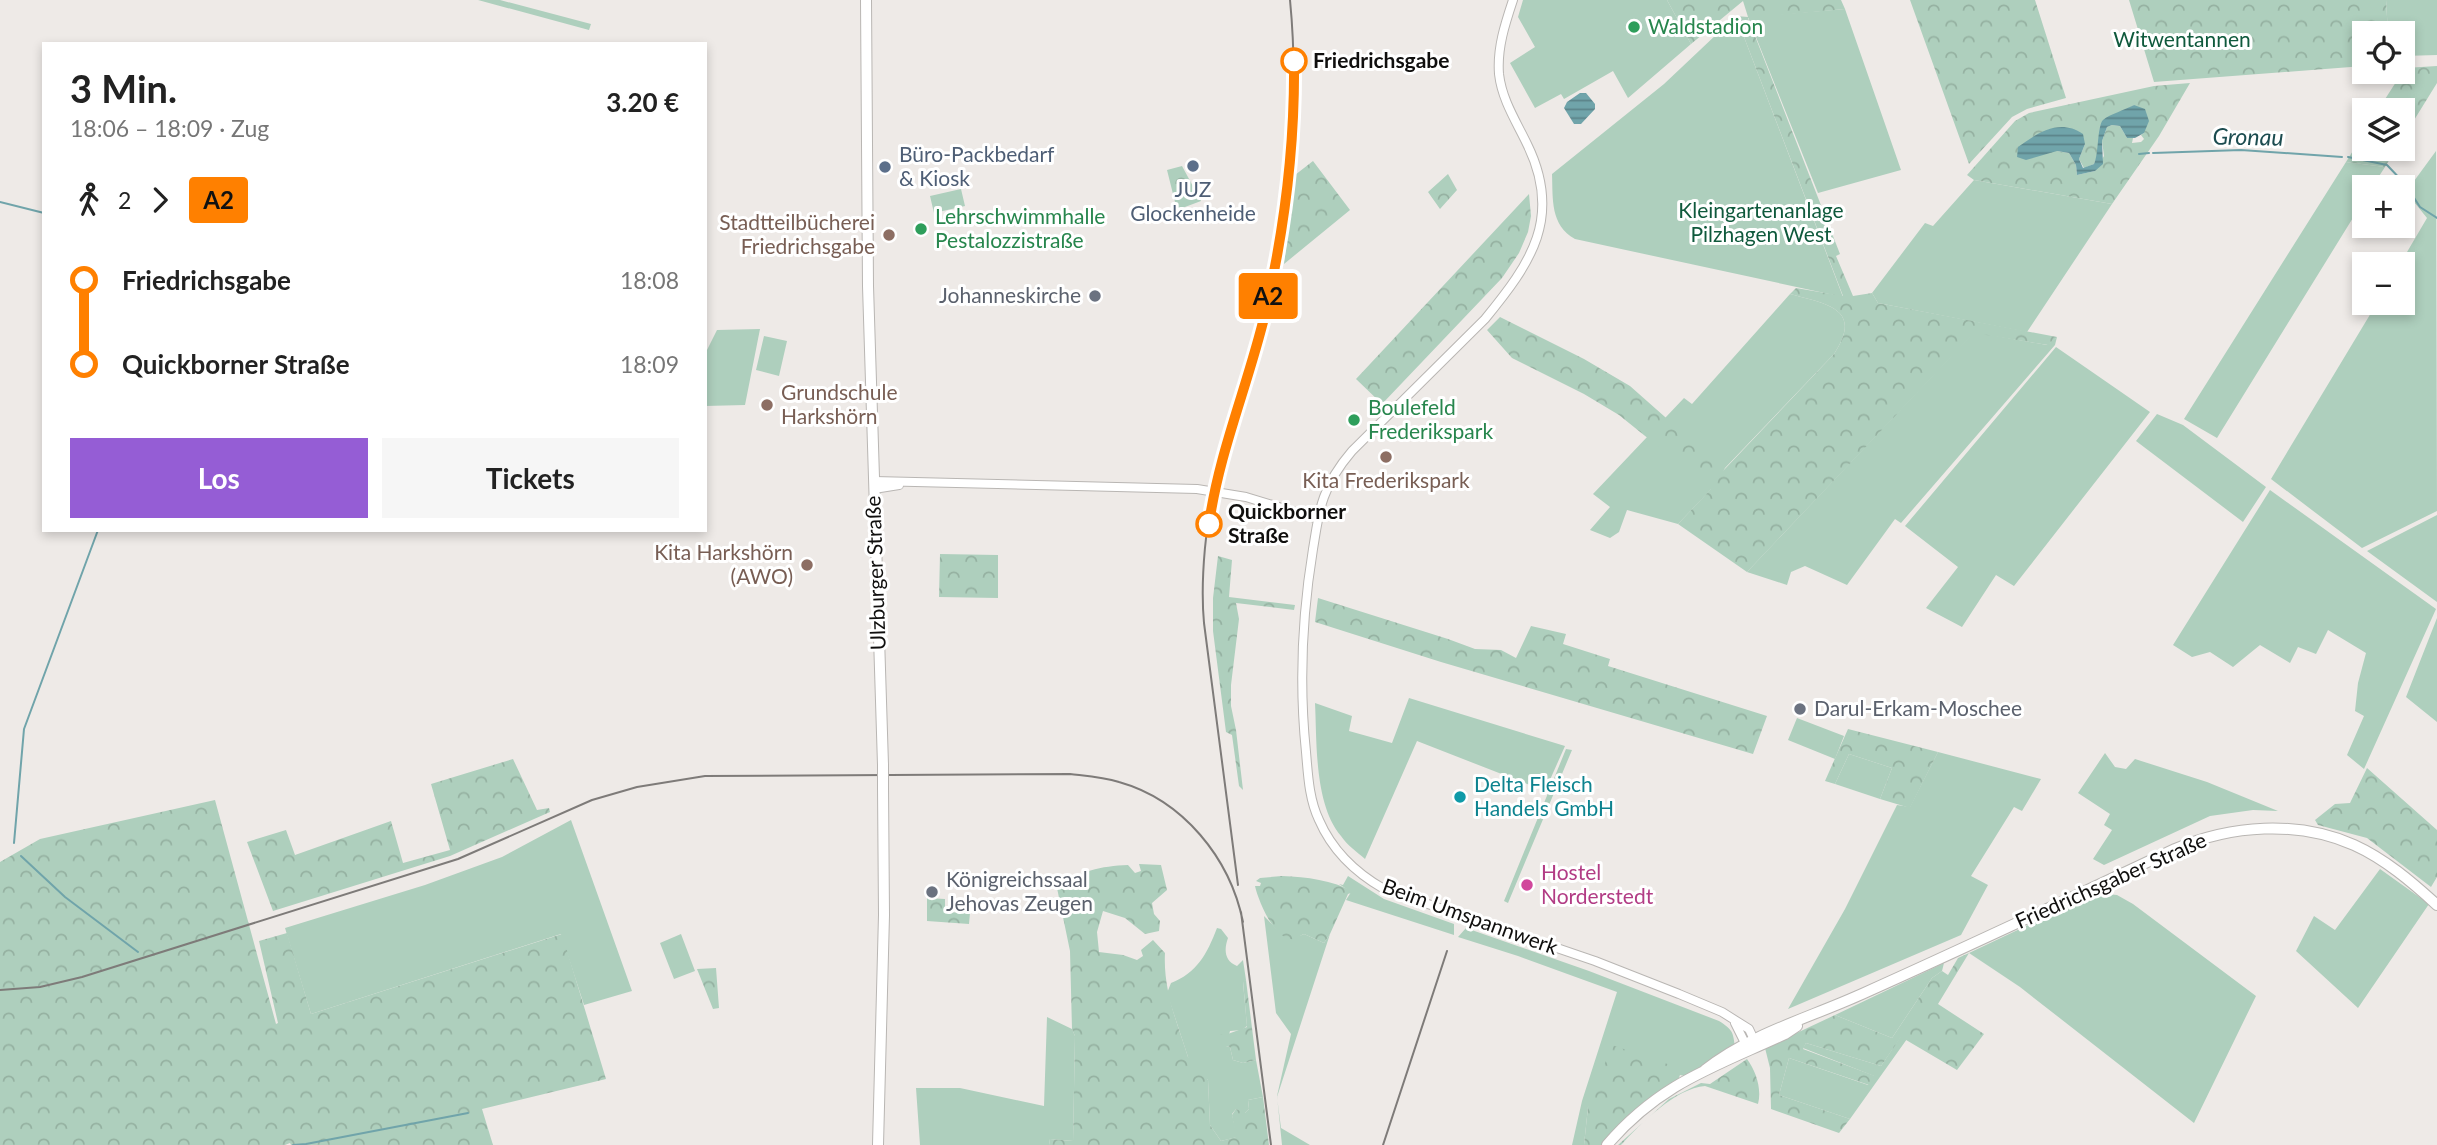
<!DOCTYPE html>
<html lang="de">
<meta charset="utf-8">
<style>
body{margin:0;font-family:Lato,sans-serif;background:#f6f6f6;color:#222;height:100vh;display:flex;flex-direction:column;font-size:26px;white-space:nowrap}
*{box-sizing:border-box;margin:0}
p{font-size:23px;color:#767676}
.icon{flex:none;width:38px;height:38px;fill:none;stroke:currentColor;stroke-width:2;stroke-linecap:round;stroke-linejoin:round}
.map{position:relative;flex:1;overflow:hidden}
.side{position:absolute;left:42px;top:42px;width:665px;height:490px;display:flex;flex-direction:column;background:#fff;border-radius:0px;box-shadow:0 4px 10px #0003}
.side>*{flex:none}
.badge{padding:0 14px;border-radius:5px;font-size:24px;line-height:46px}
.tools{position:absolute;left:2352px;top:21px;display:grid;gap:14px}
.tools a{display:grid;place-items:center;width:63px;height:63px;border-radius:0px;background:#fff;box-shadow:0 4px 10px #0003;font-size:35px}
.map>.badge{position:absolute;translate:-50% -50%;box-shadow:0 0 0 4px #fff}
.legs{display:flex;align-items:center;gap:10px;height:77px;padding:0 28px;font-size:23px}
.legs p{margin-inline-start:auto}
.headline{display:flex;align-items:center;justify-content:space-between;height:119px;padding:0 28px}
h1{font-size:38px;font-weight:700;line-height:52px}
.action{display:flex;gap:14px;margin-top:auto;padding:14px 28px}
.action a{flex:1;height:80px;border-radius:0px;background:#955dd5;color:#fff;font-size:28px;font-weight:700;line-height:80px;text-align:center}
.action a+a{background:#f6f6f6;color:#222}
ul{padding:0 28px;list-style:none}
li{display:flex;align-items:center;gap:24px;height:84px;font-size:26px}
li i{display:grid;place-items:center;width:10px;height:100%;margin:0 9px;background:currentColor}
li i::after{content:'';width:18px;height:18px;margin:-9px;border:5px solid;border-radius:50%;background:#fff}
li p{margin-inline-start:auto}
li:first-child i{background:linear-gradient(#0000 50%,currentColor 0)}
li:last-child i{background:linear-gradient(currentColor 50%,#0000 0)}
.map>svg:first-child{display:block}
.green{fill:#aecfbd}
.forest{fill:url(#forest-crowns);fill-rule:evenodd}
.water{fill:url(#water-rules)}
.lines{fill:none;stroke-linecap:round;stroke-linejoin:round}
.stream{stroke:#70a4aa;stroke-width:2}
.minor-casing{stroke:#b9b6b3;stroke-width:10}
.major-casing{stroke:#b9b6b3;stroke-width:12}
.minor{stroke:#fff;stroke-width:8}
.major{stroke:#fff;stroke-width:10}
.rail{stroke:#7e7b79;stroke-width:2}
.major-bridge-casing{stroke:#b9b6b3;stroke-width:12;stroke-linecap:butt}
.major-bridge{stroke:#fff;stroke-width:10}
.line-1-casing{stroke:#fff;stroke-width:16}
.line-1{stroke:#ff8000;stroke-width:10}
.leisure-dot{fill:#2e9e5b;stroke:#fff;stroke-width:2.5}
.stop-1-dot{fill:#fff;stroke:#ff8000;stroke-width:3.5}
.service-dot{fill:#5c6f8a;stroke:#fff;stroke-width:2.5}
.education-dot{fill:#8d6e63;stroke:#fff;stroke-width:2.5}
.worship-dot{fill:#6b7280;stroke:#fff;stroke-width:2.5}
.culture-dot{fill:#0f9aa8;stroke:#fff;stroke-width:2.5}
.hotel-dot{fill:#d1479c;stroke:#fff;stroke-width:2.5}
.labels{text-anchor:middle;stroke-width:6;stroke-linejoin:round;paint-order:stroke}
.leisure-label{font-size:21px;fill:#27864d;stroke:#fff;text-anchor:start}
.park-label{font-size:21px;fill:#0f593c;stroke:#fff}
.stop-label{font-size:21px;font-weight:bold;fill:#100f0e;stroke:#fff;text-anchor:start}
.service-label{font-size:21px;fill:#4e5e75;stroke:#fff;text-anchor:start}
.education-label{font-size:21px;fill:#785e54;stroke:#fff;text-anchor:end}
.worship-label{font-size:21px;fill:#5b616d;stroke:#fff;text-anchor:start}
.street-label{font-size:21px;fill:#100f0e;stroke:#fff}
.culture-label{font-size:21px;fill:#0d838f;stroke:#fff;text-anchor:start}
.hotel-label{font-size:21px;fill:#b23c85;stroke:#fff;text-anchor:start}
.water-label{font-size:23px;font-style:italic;fill:#1c4c50;stroke:#fff}
</style>
<div class="map">
<svg width="2437" height="1145" viewBox="0 0 2437 1145">
<defs>
<pattern id="forest-crowns" width="20" height="18" patternUnits="userSpaceOnUse" patternTransform="scale(1.75)"><rect width="20" height="18" fill="#aecfbd"/><path d="M2 6a3 3 0 1 1 6 0M12 15a3 3 0 1 1 6 0" fill="none" stroke="#95b1a1"/></pattern>
<pattern id="water-rules" width="6" height="5" patternUnits="userSpaceOnUse" patternTransform="scale(1.75)"><rect width="6" height="5" fill="#70a4aa"/><path d="M0 2.5h6" fill="none" stroke="#5b8489"/></pattern>
</defs>
<rect width="100%" height="100%" fill="#eeeae7"/>
<path class="green" d="M 478,0 L 500,0 L 591,24 L 589,30 Z
M 1523,0 L 1667,0 L 1691,44 L 1628,98 L 1613,71 L 1564,99 L 1561,94 L 1535,108 L 1510,63 L 1535,47 L 1518,17 Z
M 2386,0 L 2437,0 L 2437,55 L 2403,56 L 2403,33 L 2388,33 Z
M 1845,9 L 1901,170 L 1818,193 L 1748,17 Z
M 1736,16 L 1843,297 L 1575,239 C 1550,225 1553,199 1552,174 L 1664,84 Z
M 2436,151 L 2437,511 L 2362,548 L 2271,479 L 2377,303 L 2403,303 L 2403,264 L 2400,264 L 2427,218 L 2406,192 Z
M 2346,162 L 2385,167 L 2372,187 L 2364,187 L 2364,200 L 2217,438 L 2184,419 Z
M 1974,180 L 2112,204 L 2027,332 L 1878,303 L 1872,293 L 1925,223 L 1933,226 Z
M 961,189 L 965,206 L 934,213 L 930,196 Z
M 1790,294 C 1826,304 1864,308 1834,354 L 1725,468 L 1718,482 L 1678,524 L 1627,510 L 1619,532 L 1610,538 L 1590,530 L 1610,507 L 1593,494 L 1684,398 L 1692,404 Z
M 760,329 L 745,405 L 705,406 L 705,354 L 717,330 Z
M 1974,332 L 2047,345 L 2057,337 L 2055,345 L 1901,523 L 1895,519 L 1847,585 L 1805,566 L 1791,572 L 1787,585 L 1747,572 Z
M 764,336 L 787,341 L 779,376 L 756,370 Z
M 2056,347 L 2150,412 L 2014,586 L 1996,575 L 1962,627 L 1926,608 L 1958,567 L 1905,526 Z
M 2157,414 L 2183,425 L 2266,487 L 2243,522 L 2136,441 Z
M 2270,490 L 2436,609 L 2364,769 L 2347,755 L 2364,716 L 2355,711 L 2358,683 L 2366,653 L 2328,630 L 2316,654 L 2298,647 L 2290,663 L 2260,645 L 2233,667 L 2210,652 L 2192,657 L 2173,645 Z
M 2437,515 L 2437,602 L 2367,551 Z
M 2437,618 L 2437,722 L 2406,697 Z
M 1409,698 L 1565,746 L 1545,791 L 1417,741 L 1365,859 C 1357,852 1347,845 1341,836 C 1314,804 1317,742 1315,703 L 1352,716 L 1349,731 L 1392,743 Z
M 1797,718 L 1844,736 L 1835,759 L 1788,740 Z
M 1566,749 L 1572,750 L 1508,903 L 1504,901 Z
M 1938,752 L 2041,779 L 2022,811 L 2014,807 L 1971,876 L 1988,885 L 1961,935 L 1788,1009 L 1845,909 L 1897,805 L 1910,807 Z
M 2105,753 L 2115,767 L 2126,769 L 2135,759 L 2207,782 L 2278,811 L 2253,810 L 2210,816 L 2104,865 L 2093,859 L 2112,830 L 2104,825 L 2110,814 L 2078,793 Z
M 1849,754 L 1892,768 L 1880,799 L 1835,784 Z
M 571,820 L 632,991 L 584,1005 L 561,934 L 311,1014 L 285,928 L 425,885 L 502,857 Z
M 2380,869 L 2429,904 L 2358,1008 L 2296,951 L 2314,916 L 2335,930 Z
M 1348,876 L 1384,899 L 1454,924 L 1454,935 L 1346,900 L 1351,892 L 1339,884 L 1343,885 Z
M 2096,893 L 2117,895 L 2133,904 L 2256,996 L 2194,1123 L 2020,987 L 1969,953 Z
M 1264,916 C 1279,930 1284,944 1304,934 L 1324,943 L 1330,934 L 1277,1097 L 1281,1128 L 1310,1145 L 1282,1145 L 1277,1096 L 1291,1034 L 1276,1013 Z
M 1217,928 L 1221,929 L 1228,938 C 1224,949 1224,961 1237,966 L 1243,960 L 1246,980 L 1243,982 L 1247,1026 L 1242,1030 L 1230,1031 L 1226,1046 L 1230,1047 L 1233,1060 L 1243,1063 L 1256,1060 L 1263,1097 L 1248,1100 L 1249,1109 L 1244,1114 L 1236,1109 L 1232,1114 L 1237,1137 L 1221,1141 L 1210,1125 L 1208,1080 L 1188,1057 L 1167,993 L 1171,983 C 1197,973 1207,954 1217,928 Z
M 1466,928 L 1589,971 L 1719,1021 C 1733,1030 1733,1032 1735,1047 L 1685,1076 L 1685,1070 L 1588,1107 L 1584,1145 L 1572,1145 L 1582,1101 L 1617,992 L 1518,956 L 1458,937 Z
M 681,934 L 695,971 L 674,979 L 660,943 Z
M 1944,963 L 1942,971 L 1932,978 L 1892,1038 L 1835,1015 Z
M 1047,1017 L 1072,1029 L 1075,1036 L 1073,1141 L 1050,1139 L 1049,1145 L 920,1145 L 916,1088 L 960,1088 L 1044,1106 Z
M 1901,1036 L 1907,1039 L 1850,1119 L 1779,1095 L 1789,1058 L 1868,1085 L 1874,1076 L 1803,1048 L 1806,1043 L 1881,1066 Z"/>
<path class="forest" d="M 1667,0 L 1841,0 L 1845,9 L 1748,18 L 1840,254 L 1836,256 L 1853,296 L 1872,293 L 1878,303 L 2057,337 L 2048,345 L 1974,333 L 1747,572 L 1678,524 L 1711,489 L 1619,415 L 1584,394 L 1512,358 L 1487,330 L 1500,317 L 1584,359 L 1630,386 L 1682,432 L 1722,472 L 1834,354 C 1864,308 1826,304 1790,294 L 1796,288 L 1843,296 L 1736,16 L 1748,17 L 1743,1 L 1691,44 Z
M 1910,0 L 2035,0 L 2066,98 L 2027,109 L 2012,117 L 1969,164 Z
M 2129,0 L 2386,0 L 2388,33 L 2364,33 L 2364,66 L 2154,82 Z
M 2437,66 L 2437,83 L 2403,138 L 2403,110 L 2378,110 L 2405,68 Z
M 2190,83 L 2159,136 L 2112,204 L 1974,180 L 1967,175 L 2015,121 L 2029,113 L 2154,86 ZM 2134,105 L 2144,133 L 2141,135 L 2144,139 L 2141,142 L 2132,143 L 2133,138 L 2127,138 L 2120,126 L 2112,125 L 2107,127 L 2102,141 L 2104,156 L 2095,171 L 2077,175 L 2076,165 L 2069,153 L 2057,151 L 2085,144 L 2079,159 L 2084,168 L 2094,164 L 2098,155 L 2100,126 Z
M 2364,133 L 2364,149 L 2396,149 L 2385,167 L 2346,162 Z
M 1313,161 L 1350,210 L 1284,264 L 1295,175 Z
M 1182,166 L 1201,201 L 1177,210 L 1167,170 Z
M 1448,174 L 1457,190 L 1440,209 L 1428,192 Z
M 1529,194 L 1531,216 L 1528,232 L 1519,253 L 1502,278 L 1382,404 L 1356,379 Z
M 940,554 L 998,555 L 998,598 L 939,597 Z
M 1218,556 L 1232,560 L 1229,597 L 1295,605 L 1294,610 L 1236,603 L 1239,619 L 1231,685 L 1231,706 L 1236,730 L 1243,790 L 1239,786 L 1232,735 L 1226,732 L 1213,631 L 1213,598 Z
M 1318,598 L 1448,639 L 1475,649 L 1501,650 L 1516,658 L 1531,626 L 1566,634 L 1563,644 L 1610,659 L 1608,666 L 1767,716 L 1753,754 L 1441,662 L 1315,622 Z
M 1848,729 L 1938,752 L 1910,808 L 1880,799 L 1892,768 L 1849,754 L 1835,784 L 1825,781 Z
M 513,759 L 537,810 L 549,808 L 550,812 L 450,856 L 273,911 L 247,842 L 286,830 L 295,855 L 391,821 L 403,863 L 450,850 L 431,784 Z
M 2367,768 L 2437,830 L 2437,877 L 2431,887 L 2367,838 L 2318,825 L 2315,820 L 2335,804 L 2350,803 Z
M 215,800 L 276,1024 L 278,1023 L 259,941 L 287,933 L 311,1014 L 562,934 L 606,1079 L 482,1109 L 493,1145 L 291,1145 L 290,1143 L 285,1145 L 0,1145 L 0,862 L 40,839 Z
M 1139,864 L 1161,865 L 1167,890 L 1152,903 L 1154,914 L 1160,921 L 1159,931 L 1145,934 L 1125,918 L 1103,911 L 1097,932 L 1099,952 L 1123,955 L 1137,960 L 1143,956 L 1141,950 L 1153,940 L 1165,953 C 1163,990 1177,1022 1188,1057 L 1196,1059 L 1208,1080 L 1210,1125 L 1221,1141 L 1236,1137 L 1232,1115 L 1236,1109 L 1245,1113 L 1249,1109 L 1248,1100 L 1263,1097 L 1269,1145 L 1049,1145 L 1050,1139 L 1073,1141 L 1075,1036 L 1072,1029 L 1070,951 L 1057,888 C 1079,871 1101,866 1128,865 L 1135,873 L 1141,871 Z
M 1282,876 C 1307,877 1332,880 1354,892 L 1348,894 L 1330,934 L 1324,943 L 1304,934 C 1301,935 1298,938 1294,939 C 1275,942 1258,900 1255,886 L 1260,886 L 1261,883 L 1256,881 L 1260,878 Z
M 927,898 L 945,899 L 945,912 L 970,913 L 969,924 L 927,921 Z
M 1969,953 L 1938,1004 L 1984,1034 L 1957,1070 L 1901,1037 L 1881,1066 L 1806,1043 L 1803,1049 L 1875,1076 L 1869,1085 L 1789,1058 L 1779,1095 L 1850,1119 L 1839,1133 L 1771,1109 L 1770,1068 L 1765,1048 L 1835,1015 L 1892,1038 L 1932,978 L 1942,971 L 1948,975 L 1958,958 Z
M 716,968 L 719,1008 L 713,1009 L 697,969 Z
M 1246,980 L 1256,1060 L 1243,1063 L 1233,1060 L 1230,1047 L 1226,1046 L 1222,1048 L 1213,1042 L 1213,1034 L 1225,1035 L 1247,1027 L 1243,981 Z
M 1612,1045 L 1685,1070 L 1685,1076 L 1680,1075 L 1678,1080 L 1604,1145 L 1584,1145 L 1588,1107 Z
M 1747,1059 C 1756,1071 1762,1089 1758,1104 L 1705,1086 C 1676,1088 1640,1124 1621,1145 L 1618,1145 L 1669,1099 L 1701,1083 L 1710,1084 Z"/>
<path class="water" d="M 1580,93 L 1586,93 L 1595,104 L 1595,109 L 1581,124 L 1574,124 L 1564,108 L 1567,102 Z
M 2134,105 L 2145,109 L 2149,121 L 2144,133 L 2135,138 L 2127,138 L 2120,126 L 2112,125 L 2107,127 L 2102,141 L 2103,164 L 2095,171 L 2077,175 L 2076,165 L 2069,153 L 2057,151 L 2026,160 L 2017,157 L 2018,147 C 2038,133 2059,118 2083,134 L 2085,144 L 2079,159 L 2083,168 L 2094,164 C 2099,154 2097,126 2103,120 C 2110,114 2125,110 2134,105 Z"/>
<g class="lines">
<path class="stream" d="M 2153,153 L 2241,150 L 2342,157
M 2139,154 L 2149,153
M 2348,157 L 2387,165 L 2405,184 L 2420,207 L 2437,218
M 0,202 L 44,213
M 44,247 L 44,253
M 14,843 L 24,729 L 98,530
M 21,856 L 65,897 L 138,952
M 293,1145 L 306,1144 L 468,1113"/>
<defs>
<path id="minor" d="M 1513,0 C 1505,24 1497,48 1499,74 C 1502,100 1516,121 1527,144 C 1563,217 1531,263 1485,319 L 1352,451 C 1340,465 1330,480 1324,497 C 1318,513 1316,532 1313,549 C 1302,616 1299,684 1306,752 C 1308,775 1309,799 1319,820 C 1332,850 1356,873 1384,889 L 1595,961 L 1679,994 L 1722,1012 L 1749,1029 L 1756,1044
M 874,481 L 1197,489 L 1246,497 L 1318,519
M 874,489 L 899,485
M 1735,1023 L 1748,1049"/>
<path id="major" d="M 866,0 L 868,286 L 883,765
M 1705,1070 C 1750,1034 1809,1018 1862,994 C 1967,947 2071,898 2175,849 C 2231,825 2297,820 2354,845 C 2385,859 2412,882 2437,905
M 878,1145 L 884,915 L 883,788
M 1607,1145 C 1660,1083 1714,1067 1785,1034 L 1797,1026"/>
</defs>
<use href="#minor" class="minor-casing"/>
<use href="#major" class="major-casing"/>
<use href="#minor" class="minor"/>
<use href="#major" class="major"/>
<path class="rail" d="M 1238,885 L 1204,623 C 1200,580 1206,518 1217,475 C 1224,447 1234,421 1243,394 C 1250,368 1257,343 1264,317 C 1289,217 1300,102 1290,0
M 1241,912 L 1271,1145
M 0,990 L 40,987 L 82,977 L 458,859 L 592,800 L 637,787 L 705,776 L 1070,774 C 1087,776 1103,777 1119,782 C 1183,800 1230,858 1243,922
M 1383,1145 L 1447,951"/>
<defs>
<path id="major-bridge" d="M 883,765 L 883,788"/>
</defs>
<use href="#major-bridge" class="major-bridge-casing"/>
<use href="#major-bridge" class="major-bridge"/>
</g>
<g class="lines">
<defs>
<path id="line-1" d="M 1209,524 C 1219,452 1248,385 1265,314 C 1284,232 1295,145 1294,61"/>
</defs>
<use href="#line-1" class="line-1-casing"/>
<use href="#line-1" class="line-1"/>
</g>
<g class="leisure-dot">
<circle cx="1634" cy="27" r="7"/>
<circle cx="921" cy="229" r="7"/>
<circle cx="1354" cy="420" r="7"/>
</g>
<g class="stop-1-dot">
<circle cx="1294" cy="61" r="12"/>
<circle cx="1209" cy="524" r="12"/>
</g>
<g class="service-dot">
<circle cx="1193" cy="166" r="7"/>
<circle cx="885" cy="167" r="7"/>
</g>
<g class="education-dot">
<circle cx="889" cy="235" r="7"/>
<circle cx="767" cy="405" r="7"/>
<circle cx="1386" cy="457" r="7"/>
<circle cx="807" cy="565" r="7"/>
</g>
<g class="worship-dot">
<circle cx="1095" cy="296" r="7"/>
<circle cx="1800" cy="709" r="7"/>
<circle cx="932" cy="892" r="7"/>
</g>
<circle class="culture-dot" cx="1460" cy="797" r="7"/>
<circle class="hotel-dot" cx="1527" cy="885" r="7"/>
<g class="labels">
<g class="leisure-label">
<text x="1648" y="34">Waldstadion</text>
<text x="935" y="224">Lehrschwimmhalle<tspan x="935" dy="24">Pestalozzistraße</tspan></text>
<text x="1368" y="415">Boulefeld<tspan x="1368" dy="24">Frederikspark</tspan></text>
</g>
<g class="park-label">
<text x="2182" y="47">Witwentannen</text>
<text x="1761" y="218">Kleingartenanlage<tspan x="1761" dy="24">Pilzhagen West</tspan></text>
</g>
<g class="stop-label">
<text x="1313" y="68">Friedrichsgabe</text>
<text x="1228" y="519">Quickborner<tspan x="1228" dy="24">Straße</tspan></text>
</g>
<g class="service-label">
<text x="899" y="162">Büro-Packbedarf<tspan x="899" dy="24">&amp; Kiosk</tspan></text>
<text x="1193" y="197" text-anchor="middle">JUZ<tspan x="1193" dy="24">Glockenheide</tspan></text>
</g>
<g class="education-label">
<text x="875" y="230">Stadtteilbücherei<tspan x="875" dy="24">Friedrichsgabe</tspan></text>
<text x="781" y="400" text-anchor="start">Grundschule<tspan x="781" dy="24">Harkshörn</tspan></text>
<text x="1386" y="488" text-anchor="middle">Kita Frederikspark</text>
<text x="793" y="560">Kita Harkshörn<tspan x="793" dy="24">(AWO)</tspan></text>
</g>
<g class="worship-label">
<text x="1081" y="303" text-anchor="end">Johanneskirche</text>
<text x="1814" y="716">Darul-Erkam-Moschee</text>
<text x="946" y="887">Königreichssaal<tspan x="946" dy="24">Jehovas Zeugen</tspan></text>
</g>
<g class="street-label">
<text transform="translate(876 573) rotate(-92)" y="7">Ulzburger Straße</text>
<text transform="translate(2111 881) rotate(-24)" y="7">Friedrichsgaber Straße</text>
<text transform="translate(1470 917) rotate(20)" y="7">Beim Umspannwerk</text>
</g>
<g class="culture-label">
<text x="1474" y="792">Delta Fleisch<tspan x="1474" dy="24">Handels GmbH</tspan></text>
</g>
<g class="hotel-label">
<text x="1541" y="880">Hostel<tspan x="1541" dy="24">Norderstedt</tspan></text>
</g>
<g class="water-label">
<text transform="translate(2248 137) rotate(1)" y="8">Gronau</text>
</g>
</g>
</svg>
<div class="tools">
<a><svg class="icon" aria-label="locate" viewBox="0 0 24 24"><circle cx="12" cy="12" r="6"/><path d="M12 2v4M12 18v4M2 12h4M18 12h4"/></svg></a>
<a><svg class="icon" aria-label="layers" viewBox="0 0 24 24"><path d="M12 4l9 5-9 5-9-5zM3 14l9 5 9-5"/></svg></a>
<a>+</a>
<a>−</a>
</div>
<b class="badge" style="left:1268px;top:296px;background:#ff8000;color:#111">A2</b>
<section class="side">
<div class="headline"><div><h1>3 Min.</h1><p>18:06 – 18:09 · Zug</p></div><b>3.20 €</b></div>
<div class="legs"><svg class="icon" aria-label="walk" viewBox="0 0 24 24"><circle cx="13" cy="4" r="2"/><path d="M13 8l-2 6 4 7M11 14l-3 7M7 12l3-4h3l4 4"/></svg>2<svg class="icon" aria-label="forward" viewBox="0 0 24 24"><path d="M9 5l7 7-7 7"/></svg><b class="badge" style="background:#ff8000;color:#111">A2</b></div>
<ul>
<li><i style="color:#ff8000"></i><b>Friedrichsgabe</b><p>18:08</p></li>
<li><i style="color:#ff8000"></i><b>Quickborner Straße</b><p>18:09</p></li>
</ul>
<div class="action"><a>Los</a><a>Tickets</a></div>
</section>
</div>
